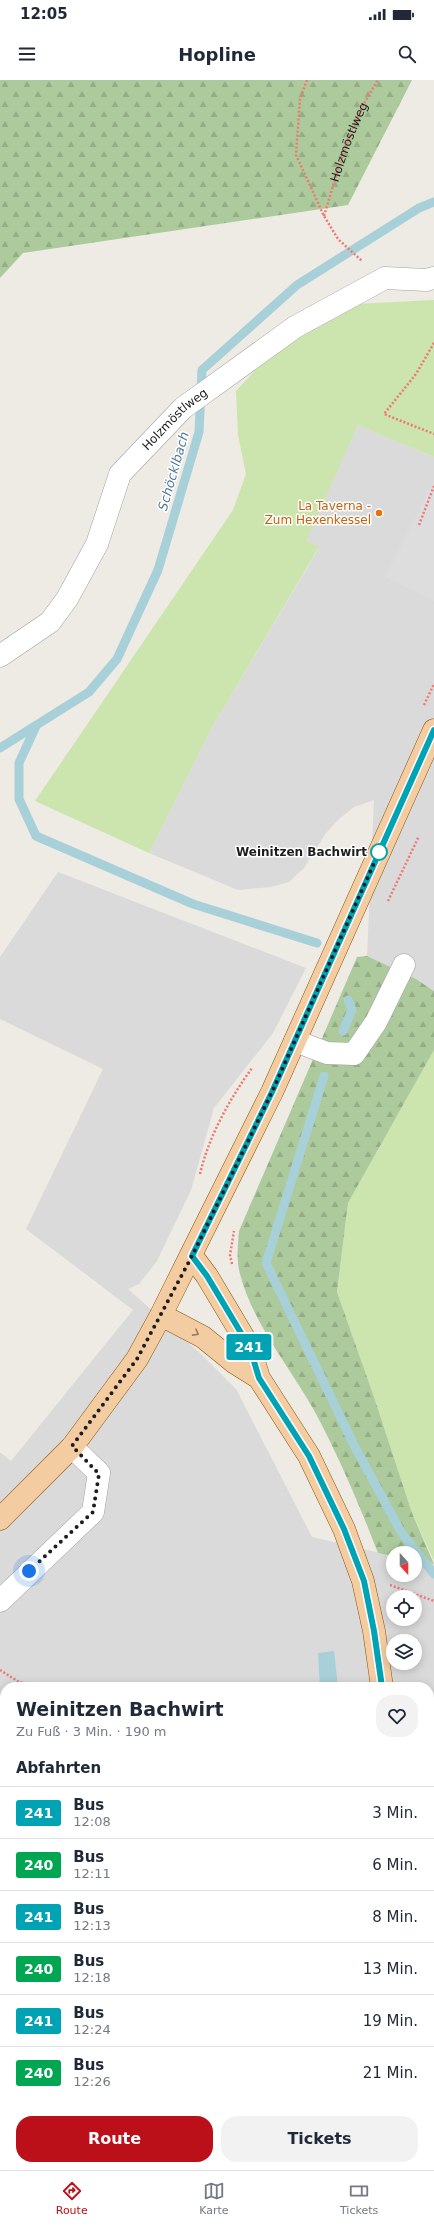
<!DOCTYPE html>
<html lang="de">
<meta charset="utf-8">
<style>
body{margin:0;font-family:"DejaVu Sans",sans-serif;background:#f2f2f3;color:#1f2937;height:100vh;display:flex;flex-direction:column;font-size:15px;white-space:nowrap}
*{box-sizing:border-box;margin:0}
p{font-size:13px;color:#747a83}
.icon{flex:none;width:22px;height:22px;fill:none;stroke:currentColor;stroke-width:2;stroke-linecap:round;stroke-linejoin:round}
.map{position:relative;flex:1;overflow:hidden}
.panel{position:absolute;left:0px;top:1602px;width:434px;height:488px;display:flex;flex-direction:column;background:#fff;border-radius:16px 16px 0 0;box-shadow:0 2px 10px #0003}
.panel>*{flex:none}
.badge{padding:0 8px;border-radius:3px;font-size:14px;line-height:26px}
.needle{width:26px;rotate:159deg}
.buttons{position:absolute;left:386px;top:1466px;display:grid;gap:8px}
.buttons a{display:grid;place-items:center;width:36px;height:36px;border-radius:50%;background:#fff;box-shadow:0 2px 10px #0003;font-size:20px}
.you{position:absolute;width:20px;height:20px;margin:-10px;border:3px solid #fff;border-radius:50%;background:#1a73e8;box-shadow:0 0 0 6px #1a73e833}
.map>.badge{position:absolute;translate:-50% -50%;box-shadow:0 0 0 2px #fff}
h2{padding:0 16px;font-size:15px;line-height:36px}
.round{display:grid;place-items:center;flex:none;width:42px;height:42px;border-radius:16px;background:#f2f2f3}
.summary{display:flex;align-items:center;justify-content:space-between;height:68px;padding:0 16px}
h1{font-size:19px;font-weight:700;line-height:30px}
.primary-button{display:flex;gap:8px;margin-top:auto;padding:8px 16px}
.primary-button a{flex:1;height:46px;border-radius:16px;background:#bb101a;color:#fff;font-size:16px;font-weight:700;line-height:46px;text-align:center}
.primary-button a+a{background:#f2f2f3;color:#1f2937}
ul{padding:0;list-style:none}
li{display:flex;align-items:center;gap:12px;height:52px;padding:0 16px;border-top:1px solid #e0e1e3}
li div{flex:1}
li b{display:block;font-size:15px}
li em{font-style:normal}
li .badge{min-width:44px;font-weight:700;text-align:center}
.status{display:flex;justify-content:space-between;align-items:center;height:28px;padding:0 20px;background:#fff;direction:ltr}
.status svg{height:11px;fill:currentColor}
header{display:flex;justify-content:space-between;align-items:center;height:52px;padding:0 16px;background:#fff;font-size:18px;font-weight:700}
.tabs{display:flex;justify-content:space-around;align-items:center;height:56px;border-top:1px solid #e0e1e3;background:#fff;font-size:11px;color:#747a83}
.tabs a{display:grid;justify-items:center;gap:2px}
.tabs .current{color:#bb101a}
.map>svg:first-child{display:block}
.residential{fill:#dbdada;fill-rule:evenodd}
.grass{fill:#cce4ad}
.forest{fill:url(#forest-firs)}
.parking{fill:#ddd}
.water{fill:#a8d0d8}
.lines{fill:none;stroke-linecap:round;stroke-linejoin:round}
.stream{stroke:#a8d0d8;stroke-width:9}
.minor-casing{stroke:#a1a1a1;stroke-width:23}
.major-casing{stroke:#8b590c;stroke-width:23}
.path{stroke:#ee7974;stroke-width:2.5;stroke-dasharray:2 2;stroke-linecap:butt}
.minor{stroke:#fff;stroke-width:22}
.major{stroke:#f4cca2;stroke-width:22}
.oneway{stroke:#937d66}
.line-casing{stroke:#fff;stroke-width:9}
.line{stroke:#00a3b4;stroke-width:6}
.walk{stroke:#1d1d1d;stroke-width:4;stroke-dasharray:0 7.2}
.food-dot{fill:#e8710a;stroke:#fff;stroke-width:1.5}
.stop-dot{fill:#fff;stroke:#00a3b4;stroke-width:2}
.labels{text-anchor:middle;stroke-width:3;stroke-linejoin:round;paint-order:stroke}
.street-label{font-size:12px;fill:#1d1d1d;stroke:#fff}
.food-label{font-size:12px;fill:#c56008;stroke:#fff;text-anchor:end}
.stop-label{font-size:12px;font-weight:bold;fill:#1d1d1d;stroke:#fff;text-anchor:end}
.water-label{font-size:13px;font-style:italic;fill:#4f7a9e;stroke:#fff}
</style>
<div class="status"><b>12:05</b><svg viewBox="0 0 49 12"><path d="M0 12V9h3v3zM5 12V6h3v6zM10 12V3h3v9zM15 12V0h3v12zM26 1h20v11H26zM47 4h2v5h-2z"/></svg></div>
<header><svg class="icon" aria-label="menu" viewBox="0 0 24 24"><path d="M4 6h16M4 12h16M4 18h16"/></svg>Hopline<svg class="icon" aria-label="search" viewBox="0 0 24 24"><circle cx="10" cy="10" r="6"/><path d="M15 15l6 6"/></svg></header>
<div class="map">
<svg width="434" height="2090" viewBox="0 0 434 2090">
<defs>
<pattern id="forest-firs" width="22" height="20" patternUnits="userSpaceOnUse"><rect width="22" height="20" fill="#acca9c"/><path d="M5 1l3.5 6h-7zM16 11l3.5 6h-7z" fill="#94ad86"/></pattern>
</defs>
<rect width="100%" height="100%" fill="#eeeae4"/>
<path class="residential" d="M 358,345 L 434,377 L 434,911 L 416,899 L 367,876 L 374,720 L 354,727 L 339,739 L 326,753 L 304,788 L 289,802 L 271,807 L 238,810 L 149,773 L 211,649 L 319,468 L 305,461 Z
M 58,792 L 306,888 L 273,953 L 214,1028 L 191,1110 L 157,1181 L 139,1204 L 128,1209 L 202,1275 L 236,1309 L 312,1457 L 393,1476 L 393,1495 L 415,1495 L 415,1480 L 434,1484 L 434,2090 L 0,2090 L 0,1372 L 11,1381 L 133,1230 L 26,1149 L 103,989 L 0,939 L 0,877 ZM 393,1517 L 415,1517 L 415,1539 L 393,1539 ZM 393,1561 L 415,1561 L 415,1583 L 393,1583 ZM 5,1607 L 429,1607 L 429,2085 L 5,2085 Z"/>
<path class="grass" d="M 434,220 L 434,377 L 358,345 L 306,461 L 319,467 L 211,649 L 149,773 L 35,721 L 233,430 L 246,394 L 238,355 L 236,311 L 262,283 L 295,257 L 355,224 Z
M 434,970 L 434,1481 L 412,1433 L 374,1317 L 337,1212 L 348,1123 Z"/>
<path class="forest" d="M 0,0 L 412,0 L 348,125 L 23,173 L 0,198 Z
M 367,876 L 416,899 L 434,911 L 434,970 L 348,1123 L 337,1212 L 374,1317 L 412,1433 L 434,1484 L 415,1480 L 415,1473 L 393,1473 L 393,1476 L 378,1473 C 359,1424 340,1379 315,1332 C 290,1287 253,1244 240,1194 C 236,1179 238,1166 239,1151 L 357,877 Z"/>
<path class="parking" d="M 434,401 L 434,521 L 385,497 Z"/>
<path class="water" d="M 334,1571 L 338,1607 L 320,1607 L 318,1573 Z"/>
<g class="lines">
<path class="stream" d="M 36,646 L 19,683 L 19,719 L 36,756 L 193,824 L 317,863
M 0,668 L 89,612 L 117,579 L 158,490 L 199,352 L 202,290 L 297,205 L 419,128 L 434,122
M 343,951 L 352,930 L 348,920
M 324,996 L 266,1183 L 354,1365 L 401,1452 L 434,1494"/>
<defs>
<g id="minor">
<path id="s2" d="M 0,576 L 50,542 L 67,519 L 97,464 L 120,394 L 183,328 L 295,247 L 385,198 L 426,200 L 434,198"/>
<path d="M 295,961 L 327,973 L 354,974 L 376,942 L 404,885"/>
<path d="M 0,1521 L 93,1432 L 99,1393 L 72,1367"/>
<path d="M 429,1742 L 434,1737"/>
<path d="M 373,2085 L 375,2090"/>
</g>
<path id="major" d="M 192,1176 L 207,1196 L 250,1268 L 259,1298 L 309,1376 L 344,1449 L 363,1501 L 374,1551 L 382,1607
M 161,1235 L 203,1257 L 235,1283 L 259,1298
M 0,1439 L 72,1367 L 137,1279 L 161,1235 L 272,1012 L 434,650
M 23,2090 L 26,2085"/>
</defs>
<use href="#minor" class="minor-casing"/>
<use href="#major" class="major-casing"/>
<g class="path">
<path d="M 307,0 L 300,19 L 296,75 L 324,136 L 338,159 L 362,181"/>
<path id="s1" d="M 324,136 C 338,89 351,41 378,0"/>
<path d="M 434,263 L 416,294 L 384,334 L 434,354"/>
<path d="M 419,445 L 434,406"/>
<path d="M 424,625 L 434,604"/>
<path d="M 388,821 L 419,756"/>
<path d="M 200,1094 C 209,1056 229,1020 252,988"/>
<path d="M 232,1184 L 230,1175 L 234,1151"/>
<path d="M 390,1505 L 434,1521"/>
<path d="M 0,1590 L 19,1602 L 46,1607"/>
</g>
<use href="#minor" class="minor"/>
<use href="#major" class="major"/>
</g>
<defs><path id="oneway-chevron" d="M-2-3.5L2.5 0L-2 3.5" fill="none" stroke-width="1.6" stroke-linecap="round" stroke-linejoin="round"/></defs>
<use class="oneway" href="#oneway-chevron" transform="translate(196 1253) rotate(28)"/>
<g class="lines">
<defs>
<path id="line" d="M 382,1607 L 374,1551 L 364,1501 L 344,1449 L 309,1376 L 259,1298 L 250,1268 L 207,1196 L 192,1176 L 272,1012 L 434,650"/>
</defs>
<use href="#line" class="line-casing"/>
<use href="#line" class="line"/>
<path class="walk" d="M 29,1491 L 93,1432 L 99,1394 L 72,1366 L 137,1279 L 192,1176 L 272,1012 L 379,772"/>
</g>
<circle class="food-dot" cx="379" cy="433" r="4"/>
<circle class="stop-dot" cx="379" cy="772" r="8"/>
<g class="labels">
<g class="street-label">
<text dy="4" stroke="none"><textPath href="#s1" startOffset="78">Holzmöstlweg</textPath></text>
<text dy="4" stroke="none"><textPath href="#s2" startOffset="303">Holzmöstlweg</textPath></text>
</g>
<g class="food-label">
<text x="371" y="430">La Taverna -<tspan x="371" dy="14">Zum Hexenkessel</tspan></text>
</g>
<g class="stop-label">
<text x="367" y="776">Weinitzen Bachwirt</text>
</g>
<g class="water-label">
<text transform="translate(173 391) rotate(-74)" y="5">Schöcklbach</text>
</g>
</g>
</svg>
<div class="buttons">
<a><svg class="needle" viewBox="-14 -14 28 28"><path d="M0-13l5 13h-10z" fill="#e53935"/><path d="M0 13l5-13h-10z" fill="#747a83"/></svg></a>
<a><svg class="icon" aria-label="locate" viewBox="0 0 24 24"><circle cx="12" cy="12" r="6"/><path d="M12 2v4M12 18v4M2 12h4M18 12h4"/></svg></a>
<a><svg class="icon" aria-label="layers" viewBox="0 0 24 24"><path d="M12 4l9 5-9 5-9-5zM3 14l9 5 9-5"/></svg></a>
</div>
<div class="you" style="left:29px;top:1491px"></div>
<b class="badge" style="left:249px;top:1267px;background:#00a3b4;color:#fff">241</b>
<section class="panel">
<div class="summary"><div><h1>Weinitzen Bachwirt</h1><p>Zu Fuß · 3 Min. · 190 m</p></div><a class="round"><svg class="icon" aria-label="heart" viewBox="0 0 24 24"><path d="M12 20l-8-8c-3-5 5-10 8-4 3-6 11-1 8 4z"/></svg></a></div>
<h2>Abfahrten</h2>
<ul>
<li><span class="badge" style="background:#00a3b4;color:#fff">241</span><div><b>Bus</b><p>12:08</p></div><em>3 Min.</em></li>
<li><span class="badge" style="background:#00a651;color:#fff">240</span><div><b>Bus</b><p>12:11</p></div><em>6 Min.</em></li>
<li><span class="badge" style="background:#00a3b4;color:#fff">241</span><div><b>Bus</b><p>12:13</p></div><em>8 Min.</em></li>
<li><span class="badge" style="background:#00a651;color:#fff">240</span><div><b>Bus</b><p>12:18</p></div><em>13 Min.</em></li>
<li><span class="badge" style="background:#00a3b4;color:#fff">241</span><div><b>Bus</b><p>12:24</p></div><em>19 Min.</em></li>
<li><span class="badge" style="background:#00a651;color:#fff">240</span><div><b>Bus</b><p>12:26</p></div><em>21 Min.</em></li>
</ul>
<div class="primary-button"><a>Route</a><a>Tickets</a></div>
</section>
</div>
<nav class="tabs">
<a class="current"><svg class="icon" aria-label="directions" viewBox="0 0 24 24"><path d="M12 3l9 9-9 9-9-9zM9 14v-3h6M13 9l2 2-2 2"/></svg>Route</a>
<a><svg class="icon" aria-label="map" viewBox="0 0 24 24"><path d="M3 6l6-2 6 2 6-2v14l-6 2-6-2-6 2zM9 4v14M15 6v14"/></svg>Karte</a>
<a><svg class="icon" aria-label="tickets" viewBox="0 0 24 24"><path d="M3 7h18v10H3zM15 7v10"/></svg>Tickets</a>
</nav>
